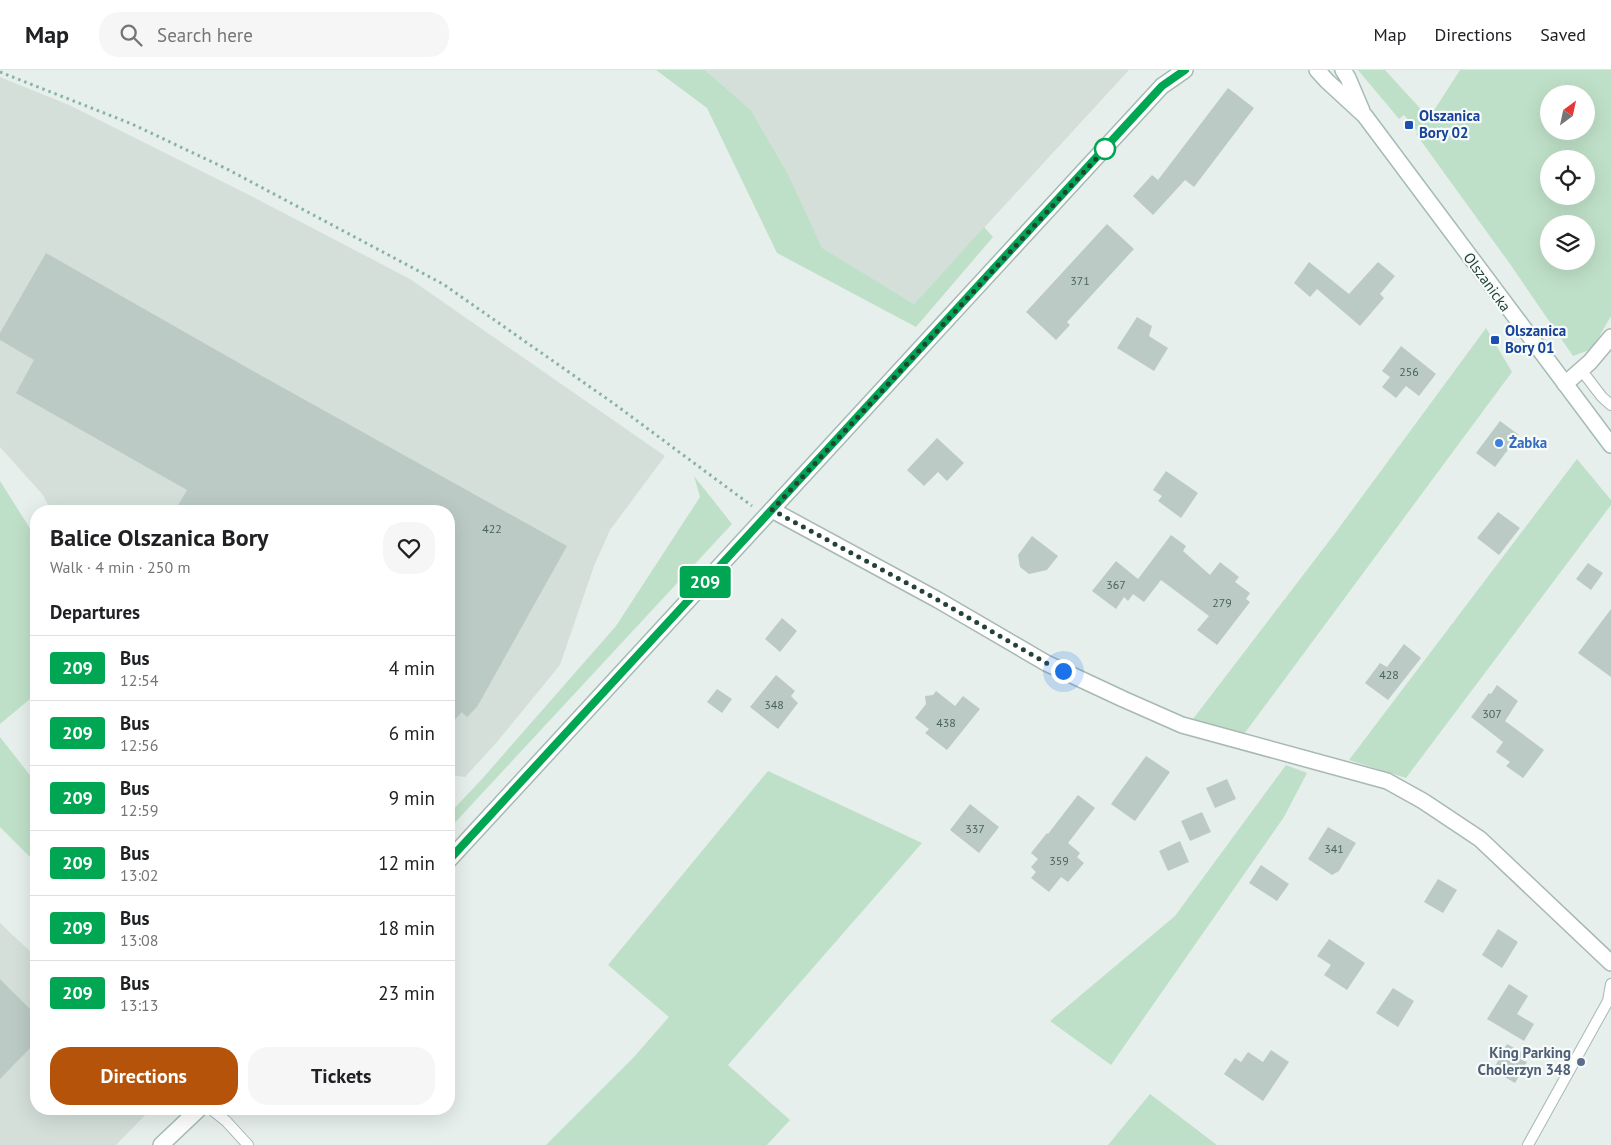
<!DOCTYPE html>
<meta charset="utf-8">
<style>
body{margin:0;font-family:"PT Sans",sans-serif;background:#f6f6f6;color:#202124;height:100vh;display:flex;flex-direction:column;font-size:19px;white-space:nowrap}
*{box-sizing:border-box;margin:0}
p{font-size:16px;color:#757577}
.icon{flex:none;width:28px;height:28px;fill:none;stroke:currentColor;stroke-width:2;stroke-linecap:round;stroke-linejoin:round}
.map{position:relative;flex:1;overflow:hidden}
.sheet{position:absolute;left:30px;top:435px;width:425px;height:610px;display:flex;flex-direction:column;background:#fff;border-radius:20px;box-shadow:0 5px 20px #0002}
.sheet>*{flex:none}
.badge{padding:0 10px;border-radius:4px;font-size:18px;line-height:32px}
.needle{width:32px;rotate:33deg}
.tools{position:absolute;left:1540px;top:15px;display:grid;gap:10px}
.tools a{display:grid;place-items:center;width:55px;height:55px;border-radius:50%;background:#fff;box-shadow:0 5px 20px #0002;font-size:25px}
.you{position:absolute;width:25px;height:25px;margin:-12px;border:4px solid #fff;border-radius:50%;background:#1a73e8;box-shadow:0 0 0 8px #1a73e833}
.map>.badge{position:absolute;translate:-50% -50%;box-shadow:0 0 0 2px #fff}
h2{padding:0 20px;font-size:19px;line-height:45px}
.round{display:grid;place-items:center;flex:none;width:52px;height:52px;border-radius:20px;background:#f6f6f6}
.overview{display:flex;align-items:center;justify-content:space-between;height:85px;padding:0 20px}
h1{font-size:24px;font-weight:700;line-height:38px}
.primary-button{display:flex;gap:10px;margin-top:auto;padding:10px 20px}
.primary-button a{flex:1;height:58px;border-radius:20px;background:#b45309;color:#fff;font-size:20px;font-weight:700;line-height:58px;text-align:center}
.primary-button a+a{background:#f6f6f6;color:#202124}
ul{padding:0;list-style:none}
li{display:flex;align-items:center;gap:15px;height:65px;padding:0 20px;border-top:1px solid #e0e0e0}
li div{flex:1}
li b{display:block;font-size:19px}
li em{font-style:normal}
li .badge{min-width:55px;font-weight:700;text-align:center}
header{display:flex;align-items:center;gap:30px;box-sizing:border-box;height:70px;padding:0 25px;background:#fff;border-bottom:1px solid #e0e0e0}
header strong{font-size:24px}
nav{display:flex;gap:28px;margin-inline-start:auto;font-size:18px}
.search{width:350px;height:45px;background:#f6f6f6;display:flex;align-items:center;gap:12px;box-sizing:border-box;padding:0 18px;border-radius:20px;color:#757577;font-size:19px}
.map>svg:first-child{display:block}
.built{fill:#d4dfda}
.green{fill:#bfe0c8;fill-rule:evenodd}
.building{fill:#bbcac4}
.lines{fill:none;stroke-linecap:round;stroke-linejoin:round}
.lane-casing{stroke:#a8b8b2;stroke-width:12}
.street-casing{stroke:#a8b8b2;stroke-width:18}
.secondary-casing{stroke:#a4bbb3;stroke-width:18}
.path{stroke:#86b3a5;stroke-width:3;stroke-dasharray:2.5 4;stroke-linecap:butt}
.lane{stroke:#fff;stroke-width:10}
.street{stroke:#fff;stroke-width:15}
.secondary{stroke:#fff;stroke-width:15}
.line-casing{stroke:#fff;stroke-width:11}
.line{stroke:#00a651;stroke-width:8}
.walk{stroke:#24423a;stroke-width:5;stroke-dasharray:0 9}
.transit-dot{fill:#1a4fb4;stroke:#f7fbf9;stroke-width:2}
.stop-dot{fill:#fff;stroke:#00a651;stroke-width:2.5}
.shop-dot{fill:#3f7fe0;stroke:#f7fbf9;stroke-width:2}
.service-dot{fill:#5c6f8a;stroke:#f7fbf9;stroke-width:2}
.labels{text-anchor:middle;stroke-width:4.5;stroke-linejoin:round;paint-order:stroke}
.number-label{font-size:12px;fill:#4a645c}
.transit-label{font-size:15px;font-weight:bold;fill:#164399;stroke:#f7fbf9;text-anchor:start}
.street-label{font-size:15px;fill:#24423a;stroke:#f7fbf9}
.shop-label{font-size:15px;font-weight:bold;fill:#366cbe;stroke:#f7fbf9;text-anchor:start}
.service-label{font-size:15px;font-weight:bold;fill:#4e5e75;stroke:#f7fbf9;text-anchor:end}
</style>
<header>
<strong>Map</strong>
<div class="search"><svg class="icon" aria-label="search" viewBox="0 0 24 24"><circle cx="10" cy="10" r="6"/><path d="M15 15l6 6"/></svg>Search here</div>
<nav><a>Map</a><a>Directions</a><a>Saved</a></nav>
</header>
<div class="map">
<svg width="1611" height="1075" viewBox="0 0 1611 1075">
<rect width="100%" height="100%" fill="#e6efeb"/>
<path class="built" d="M 705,0 L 1129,0 L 914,234 L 821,178 L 787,102 L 751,40 Z
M 0,7 L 69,35 L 251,126 L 410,209 L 665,386 L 610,460 L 594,496 L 560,595 L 497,672 L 465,707 L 449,705 L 449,441 L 51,441 L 43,425 L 0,377 Z
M 0,853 L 36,887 L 36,1039 L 151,1039 L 116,1075 L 0,1075 Z"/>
<path class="green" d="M 656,0 L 705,0 L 751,40 L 787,102 L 822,178 L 914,234 L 984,157 L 993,167 L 916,257 L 777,183 L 707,38 Z
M 1358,0 L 1385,0 L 1429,48 L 1460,0 L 1611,0 L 1611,246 L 1592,279 L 1573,286 L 1510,194 L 1416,64 L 1418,62 L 1404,45 L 1399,49 ZM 1549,24 L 1586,24 L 1586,61 L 1549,61 ZM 1549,89 L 1586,89 L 1586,126 L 1549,126 ZM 1549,154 L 1586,154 L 1586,191 L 1549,191 Z
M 1486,258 L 1512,302 L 1244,664 L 1193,649 L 1333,466 Z
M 1577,389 L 1611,430 L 1611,435 L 1406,708 L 1349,690 Z
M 694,406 L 732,454 L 449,759 L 449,744 L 482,709 L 616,556 L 700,427 Z
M 0,411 L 36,468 L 36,624 L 0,654 Z
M 0,667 L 36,713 L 36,793 L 0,757 Z
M 1286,695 L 1307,703 L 1284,747 L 1111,995 L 1050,951 L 1175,846 Z
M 768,701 L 922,773 L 728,995 L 790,1050 L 767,1075 L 546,1075 L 633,988 L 669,947 L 608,895 Z
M 1150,1024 L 1217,1075 L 1108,1075 Z"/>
<path class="building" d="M 1228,18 L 1254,38 L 1194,117 L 1185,110 L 1153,145 L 1133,126 L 1152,105 L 1158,110 Z
M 1107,154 L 1134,179 L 1067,252 L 1070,255 L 1056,270 L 1026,242 Z
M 46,183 L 253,301 L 567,476 L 477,637 L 467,647 L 462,642 L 449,656 L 449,441 L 175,441 L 187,420 L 16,323 L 34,290 L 0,270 L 0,263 Z
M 1309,192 L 1349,224 L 1378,192 L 1395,206 L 1380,224 L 1384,228 L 1360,256 L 1317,219 L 1310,227 L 1294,213 Z
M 1137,247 L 1152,256 L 1149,266 L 1168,278 L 1154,301 L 1117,278 Z
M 1401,276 L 1436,304 L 1419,326 L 1406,316 L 1396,328 L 1382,317 L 1390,307 L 1382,301 Z
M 1500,351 L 1519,365 L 1495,397 L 1476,383 Z
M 937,368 L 964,393 L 947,411 L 938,402 L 924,416 L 907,400 Z
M 1166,401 L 1198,423 L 1181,448 L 1158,431 L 1162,426 L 1153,420 Z
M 1498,442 L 1520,458 L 1499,485 L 1477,468 Z
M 1171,465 L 1186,476 L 1183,481 L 1210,505 L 1220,492 L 1239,507 L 1235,512 L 1250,523 L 1246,529 L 1250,532 L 1217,575 L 1197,560 L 1209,546 L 1161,510 L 1144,532 L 1133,524 L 1128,531 L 1124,527 L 1116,539 L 1092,521 L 1116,491 L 1138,509 Z
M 1032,466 L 1058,486 L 1047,500 L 1029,504 L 1020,497 L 1018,485 Z
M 1588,493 L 1603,503 L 1591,520 L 1576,509 Z
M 1611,539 L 1611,607 L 1578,583 Z
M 782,548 L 797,561 L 780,582 L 765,569 Z
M 1404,574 L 1421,588 L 1388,630 L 1365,613 L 1380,593 L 1387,597 Z
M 776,605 L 795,621 L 791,626 L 798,633 L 778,659 L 750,637 Z
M 1497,615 L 1518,631 L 1505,651 L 1544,680 L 1523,708 L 1506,696 L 1510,692 L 1496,682 L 1503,672 L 1471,647 L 1489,623 L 1491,624 Z
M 717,619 L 732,629 L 722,643 L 707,632 Z
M 936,621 L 955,636 L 963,626 L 980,639 L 947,680 L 925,663 L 929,659 L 915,648 L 926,634 L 925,626 L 933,625 Z
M 1146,686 L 1170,702 L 1135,751 L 1111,734 Z
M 1227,709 L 1236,729 L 1215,738 L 1206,718 Z
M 1078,725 L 1095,738 L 1068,773 L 1080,783 L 1077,787 L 1084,793 L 1068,812 L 1061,807 L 1049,822 L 1031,808 L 1036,802 L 1031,797 L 1038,789 L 1031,783 L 1047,763 L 1048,764 Z
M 970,734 L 999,757 L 979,783 L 950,760 Z
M 1202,742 L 1211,762 L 1190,771 L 1181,751 Z
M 1328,757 L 1356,773 L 1339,801 L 1332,805 L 1308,789 Z
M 1180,771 L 1189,792 L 1168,801 L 1159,781 Z
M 1261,795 L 1289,814 L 1277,831 L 1249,813 Z
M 1438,809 L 1457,820 L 1443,843 L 1424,832 Z
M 1498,859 L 1518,872 L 1502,898 L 1482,885 Z
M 1329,869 L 1365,893 L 1347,920 L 1324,905 L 1331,895 L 1317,886 Z
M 0,909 L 36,945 L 36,972 L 0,1009 Z
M 1509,914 L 1528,926 L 1517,944 L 1534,954 L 1524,971 L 1487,949 Z
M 1393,918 L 1414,931 L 1398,957 L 1376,943 Z
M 1507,974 L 1523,983 L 1520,989 L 1527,992 L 1515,1013 L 1493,1000 Z
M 1271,980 L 1289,992 L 1263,1031 L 1224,1004 L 1235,988 L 1241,992 L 1248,982 L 1263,992 Z"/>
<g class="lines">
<defs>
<path id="lane" d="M 1582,301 L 1602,327 L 1611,335
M 211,1039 L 226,1051 L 248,1075
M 1528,1075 L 1608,931 L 1611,914"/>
<path id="street" d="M 1565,314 L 1590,292 L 1611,267
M 772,440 L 938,530 L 1046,593 L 1123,629 L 1182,655 L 1387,711 L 1423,731 L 1480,769 L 1611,893"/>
<path id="secondary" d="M 1317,0 L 1327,11 L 1365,46 L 1611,375
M 1343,0 L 1348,8 L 1362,41
M 449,790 L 1162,16 L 1185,0
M 161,1075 L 199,1039"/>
</defs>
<use href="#lane" class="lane-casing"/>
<use href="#street" class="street-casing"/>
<use href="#secondary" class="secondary-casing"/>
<path class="path" d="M 0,2 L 132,54 L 227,99 L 443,214 L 613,333 L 752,436"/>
<use href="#lane" class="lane"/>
<use href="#street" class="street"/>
<use href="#secondary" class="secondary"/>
</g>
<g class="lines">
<defs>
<path id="line" d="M 449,790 L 1162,16 L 1185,0"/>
</defs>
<use href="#line" class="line-casing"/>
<use href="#line" class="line"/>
<path class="walk" d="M 1063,601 L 1046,593 L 938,530 L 772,440 L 1105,79"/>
</g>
<g class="transit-dot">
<rect x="1404" y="50" width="10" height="10" rx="2.5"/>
<rect x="1490" y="265" width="10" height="10" rx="2.5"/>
</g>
<circle class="stop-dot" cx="1105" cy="79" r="10"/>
<circle class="shop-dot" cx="1499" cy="373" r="5"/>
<circle class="service-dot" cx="1581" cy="992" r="5"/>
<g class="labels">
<g class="number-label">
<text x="1080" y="215">371</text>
<text x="1409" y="306">256</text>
<text x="492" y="463">422</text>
<text x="1116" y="519">367</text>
<text x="1222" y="537">279</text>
<text x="1389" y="609">428</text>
<text x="774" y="639">348</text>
<text x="1492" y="648">307</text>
<text x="946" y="657">438</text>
<text x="975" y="763">337</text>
<text x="1334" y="783">341</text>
<text x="1059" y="795">359</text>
</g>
<g class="transit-label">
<text x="1419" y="51">Olszanica<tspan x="1419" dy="17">Bory 02</tspan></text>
<text x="1505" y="266">Olszanica<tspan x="1505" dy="17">Bory 01</tspan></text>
</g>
<g class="street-label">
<text transform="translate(1487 212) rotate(54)" y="5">Olszanicka</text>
</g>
<g class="shop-label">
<text x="1509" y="378">Żabka</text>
</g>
<g class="service-label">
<text x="1571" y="988">King Parking<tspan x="1571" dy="17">Cholerzyn 348</tspan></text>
</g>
</g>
</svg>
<div class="tools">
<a><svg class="needle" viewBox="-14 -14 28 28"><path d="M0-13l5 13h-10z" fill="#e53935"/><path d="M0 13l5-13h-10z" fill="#757577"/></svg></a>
<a><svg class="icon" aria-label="locate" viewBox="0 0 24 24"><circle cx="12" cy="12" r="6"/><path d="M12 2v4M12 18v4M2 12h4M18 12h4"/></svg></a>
<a><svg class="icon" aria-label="layers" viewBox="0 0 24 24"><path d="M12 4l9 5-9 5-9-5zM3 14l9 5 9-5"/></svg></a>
</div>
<div class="you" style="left:1063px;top:601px"></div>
<b class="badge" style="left:705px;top:512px;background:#00a651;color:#fff">209</b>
<section class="sheet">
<div class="overview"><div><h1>Balice Olszanica Bory</h1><p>Walk · 4 min · 250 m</p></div><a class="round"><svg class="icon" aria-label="heart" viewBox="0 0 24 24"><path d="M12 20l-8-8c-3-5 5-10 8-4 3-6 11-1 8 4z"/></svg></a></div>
<h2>Departures</h2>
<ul>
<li><span class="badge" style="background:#00a651;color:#fff">209</span><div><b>Bus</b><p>12:54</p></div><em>4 min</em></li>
<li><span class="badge" style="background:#00a651;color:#fff">209</span><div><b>Bus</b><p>12:56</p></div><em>6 min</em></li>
<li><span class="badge" style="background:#00a651;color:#fff">209</span><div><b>Bus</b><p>12:59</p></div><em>9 min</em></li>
<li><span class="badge" style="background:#00a651;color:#fff">209</span><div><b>Bus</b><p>13:02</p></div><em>12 min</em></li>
<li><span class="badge" style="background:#00a651;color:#fff">209</span><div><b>Bus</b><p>13:08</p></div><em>18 min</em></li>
<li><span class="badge" style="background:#00a651;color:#fff">209</span><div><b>Bus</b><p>13:13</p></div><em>23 min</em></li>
</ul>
<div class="primary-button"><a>Directions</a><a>Tickets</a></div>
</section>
</div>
